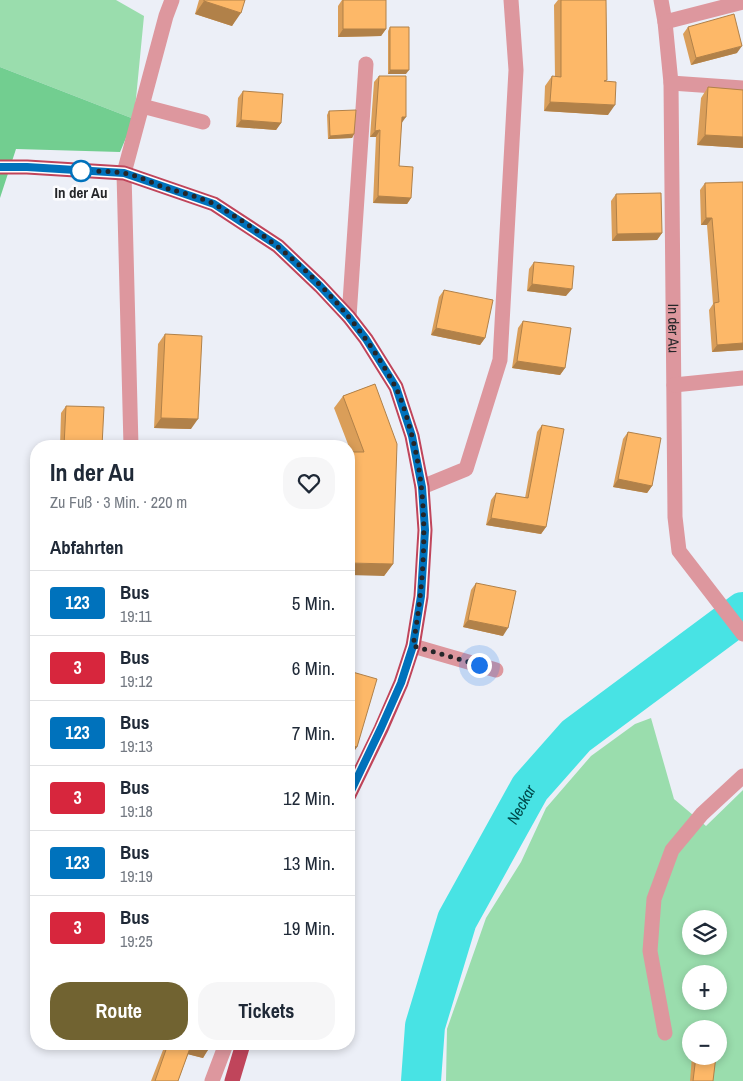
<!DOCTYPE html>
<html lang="de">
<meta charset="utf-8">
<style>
body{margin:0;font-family:"Archivo Narrow",sans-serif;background:#f6f6f7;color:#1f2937;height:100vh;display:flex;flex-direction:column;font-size:19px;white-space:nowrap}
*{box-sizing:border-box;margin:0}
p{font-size:16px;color:#747a83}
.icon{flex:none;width:28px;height:28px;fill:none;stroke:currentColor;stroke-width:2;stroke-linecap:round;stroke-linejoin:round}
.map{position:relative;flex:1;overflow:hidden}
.sheet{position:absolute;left:30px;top:440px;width:325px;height:610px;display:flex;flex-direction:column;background:#fff;border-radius:20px;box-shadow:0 2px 8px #0003}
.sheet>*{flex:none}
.badge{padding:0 10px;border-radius:4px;font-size:18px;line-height:32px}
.fabs{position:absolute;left:682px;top:910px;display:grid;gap:10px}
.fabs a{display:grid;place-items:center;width:45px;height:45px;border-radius:50%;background:#fff;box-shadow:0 2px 8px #0003;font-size:25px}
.you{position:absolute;width:25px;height:25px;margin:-12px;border:4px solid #fff;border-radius:50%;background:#1a73e8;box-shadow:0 0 0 8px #1a73e833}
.map>.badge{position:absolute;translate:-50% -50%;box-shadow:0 0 0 2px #fff}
h2{padding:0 20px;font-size:19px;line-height:45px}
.round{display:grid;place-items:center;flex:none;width:52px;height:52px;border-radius:20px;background:#f6f6f7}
.overview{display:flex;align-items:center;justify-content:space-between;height:85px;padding:0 20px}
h1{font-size:24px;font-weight:700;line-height:38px}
.action{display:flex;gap:10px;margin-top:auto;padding:10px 20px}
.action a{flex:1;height:58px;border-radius:20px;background:#716331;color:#fff;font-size:20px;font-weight:700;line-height:58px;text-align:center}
.action a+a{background:#f6f6f7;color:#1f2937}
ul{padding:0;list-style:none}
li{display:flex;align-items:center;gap:15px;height:65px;padding:0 20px;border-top:1px solid #e0e1e3}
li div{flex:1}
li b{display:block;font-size:19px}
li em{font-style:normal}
li .badge{min-width:55px;font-weight:700;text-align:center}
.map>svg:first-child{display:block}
.green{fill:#9addad;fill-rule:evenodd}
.forest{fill:#72ce90}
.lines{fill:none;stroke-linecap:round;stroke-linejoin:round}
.river{stroke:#48e3e4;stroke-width:40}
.minor{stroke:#dd979e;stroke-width:15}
.major{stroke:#c0455b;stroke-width:15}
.wall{fill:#da9e59}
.shaded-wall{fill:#b18149}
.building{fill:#fdb868;stroke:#b18149}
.line-casing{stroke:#fff;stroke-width:11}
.line{stroke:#0072bc;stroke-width:8}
.walk{stroke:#252629;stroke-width:5;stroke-dasharray:0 9}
.stop-dot{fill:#fff;stroke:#0072bc;stroke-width:2.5}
.labels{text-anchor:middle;stroke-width:5;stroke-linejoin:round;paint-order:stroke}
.stop-label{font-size:15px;font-weight:bold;fill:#252629;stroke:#fcfcfe}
.street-label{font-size:15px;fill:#252629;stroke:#fcfcfe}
.water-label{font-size:16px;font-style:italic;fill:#00494a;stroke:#fcfcfe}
</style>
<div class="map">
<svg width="743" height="1081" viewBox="0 0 743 1081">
<rect width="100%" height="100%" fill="#eceff7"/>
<path class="green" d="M 0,0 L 116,0 L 144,16 L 134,119 L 0,67 Z
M 651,718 L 674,799 L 706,826 L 743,790 L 743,1081 L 446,1081 L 447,1029 L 486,918 L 521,862 L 546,808 L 591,756 L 635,724 ZM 691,919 L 719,919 L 719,946 L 691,946 ZM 691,974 L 719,974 L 719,1001 L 691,1001 ZM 691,1029 L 719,1029 L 719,1056 L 691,1056 Z"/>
<path class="forest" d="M 0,67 L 134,119 L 120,152 L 16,149 L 0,198 Z"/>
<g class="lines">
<path class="river" id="s1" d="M 421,1081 L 425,1026 L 457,920 L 530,788 L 576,736 L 743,612"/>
<g class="minor">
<path id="s2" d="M 661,0 L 665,22 L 671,83 L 675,517 L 679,551 L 743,634"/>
<path d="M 665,22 L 743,2"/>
<path d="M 671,83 L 743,88"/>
<path d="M 142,106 L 203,122"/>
<path d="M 349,317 L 366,64"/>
<path d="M 674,385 L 743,378"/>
<path d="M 131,446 L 124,173 L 166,16 L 172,0"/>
<path d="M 422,487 L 466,469 L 500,360 L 516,70 L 511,0"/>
<path d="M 413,646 L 496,670"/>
<path d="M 665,1033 L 650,951 L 654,899 L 672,850 L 702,814 L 743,776"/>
<path d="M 212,1081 L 226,1044"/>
</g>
<path class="major" d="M 0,167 L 27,167 L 124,173 L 214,204 L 278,246 L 320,286 L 349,317 L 366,339 L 396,387 L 412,436 L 422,487 L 425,530 L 421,597 L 413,646 L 401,683 L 381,729 L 349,795
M 232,1081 L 243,1044"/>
</g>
<path class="wall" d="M 199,0 L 245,0 L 232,26 L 195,14 Z
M 342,0 L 386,0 L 386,29 L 381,36 L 338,37 L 338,6 Z
M 558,0 L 606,0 L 606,81 L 608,115 L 544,111 L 545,86 L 552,76 L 555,77 L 554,5 Z
M 390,27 L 406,74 L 388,74 L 388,31 Z
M 688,27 L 737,53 L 691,65 L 683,34 Z
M 379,76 L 401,124 L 399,166 L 411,198 L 407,204 L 373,203 L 376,137 L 370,137 L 374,82 Z
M 708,87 L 743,90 L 743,148 L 697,145 L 701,98 Z
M 243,91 L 281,123 L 276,130 L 236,127 L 238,98 Z
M 329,111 L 354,134 L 352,138 L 328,139 L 327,115 Z
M 705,183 L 743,350 L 712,352 L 709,310 L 713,304 L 707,225 L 701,225 L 700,190 Z
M 616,194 L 662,233 L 657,240 L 612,241 L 611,201 Z
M 534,262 L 566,296 L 527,291 L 529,269 Z
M 444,290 L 485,338 L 480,345 L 431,335 L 439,297 Z
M 523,321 L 565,368 L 560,375 L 512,368 L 518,328 Z
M 165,334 L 191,429 L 154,428 L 158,344 Z
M 375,384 L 393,564 L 384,576 L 351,452 L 334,408 L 343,396 Z
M 66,406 L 102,446 L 60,446 L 61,413 Z
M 542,425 L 546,527 L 541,534 L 486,525 L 491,500 L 496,493 L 525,498 L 537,432 Z
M 628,432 L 652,486 L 647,493 L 613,487 L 623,439 Z
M 476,583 L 503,636 L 463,627 L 471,590 Z
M 167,1044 L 210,1044 L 203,1058 L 188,1054 L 178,1081 L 151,1081 L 163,1050 Z
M 692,1056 L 716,1056 L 713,1081 L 690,1081 Z"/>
<path class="shaded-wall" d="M 204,1 L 241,13 L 232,26 L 195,14 Z
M 343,29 L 386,29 L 381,36 L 338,37 Z
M 742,46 L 737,53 L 691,65 L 696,58 Z
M 390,70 L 409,70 L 406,74 L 388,74 Z
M 550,102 L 615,105 L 608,115 L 544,111 Z
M 402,117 L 406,117 L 401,124 Z
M 241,120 L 281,123 L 276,130 L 236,127 Z
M 380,130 L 376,137 L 370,137 L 375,131 Z
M 354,134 L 352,138 L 328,139 L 330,136 Z
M 705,135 L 743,137 L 743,148 L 697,145 Z
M 378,196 L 411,198 L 407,204 L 373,203 Z
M 706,218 L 712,218 L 707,225 L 701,225 Z
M 662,233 L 657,240 L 612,241 L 617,234 Z
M 532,284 L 572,289 L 566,296 L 527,291 Z
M 436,328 L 485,338 L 480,345 L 431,335 Z
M 743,343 L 743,350 L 712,352 L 717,345 Z
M 517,361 L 565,368 L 560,375 L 512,368 Z
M 161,418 L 198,419 L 191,429 L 154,428 Z
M 618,479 L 652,486 L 647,493 L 613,487 Z
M 491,518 L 546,527 L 541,534 L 486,525 Z
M 349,563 L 393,564 L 384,576 L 349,575 Z
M 468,620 L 508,628 L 503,636 L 463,627 Z
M 349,745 L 357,747 L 350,758 L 349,757 Z
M 184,1044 L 208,1050 L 203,1058 L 179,1052 Z"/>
<path class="building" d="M 204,0 L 245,0 L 241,13 L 204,1 Z
M 343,0 L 386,0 L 386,29 L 343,29 Z
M 561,0 L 606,0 L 607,80 L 604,81 L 616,82 L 615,105 L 550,102 L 552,76 L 561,77 Z
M 734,14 L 742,46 L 696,58 L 688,27 Z
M 390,27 L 409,27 L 409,70 L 390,70 Z
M 379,76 L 406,76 L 406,117 L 402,117 L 399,166 L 413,167 L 411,198 L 378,196 L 380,130 L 375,131 Z
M 708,87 L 743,90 L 743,137 L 705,135 Z
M 243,91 L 283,94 L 281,123 L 241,120 Z
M 356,110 L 354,134 L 330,136 L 329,111 Z
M 743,182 L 743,343 L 717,345 L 714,303 L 719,302 L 712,218 L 706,218 L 705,183 Z
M 661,193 L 662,233 L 617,234 L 616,194 Z
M 534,262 L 574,266 L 572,289 L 532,284 Z
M 444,290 L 493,300 L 485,338 L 436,328 Z
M 523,321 L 571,328 L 565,368 L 517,361 Z
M 165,334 L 202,336 L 198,419 L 161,418 Z
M 375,384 L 397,444 L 393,564 L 349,563 L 349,452 L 364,452 L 343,396 Z
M 66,406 L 104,407 L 102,446 L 64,446 Z
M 542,425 L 564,429 L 546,527 L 491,518 L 496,493 L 528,498 Z
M 628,432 L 661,438 L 652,486 L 618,479 Z
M 476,583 L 516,591 L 508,628 L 468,620 Z
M 349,671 L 377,679 L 357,747 L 349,745 Z
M 168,1044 L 179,1044 L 190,1048 L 178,1081 L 155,1081 Z
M 184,1044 L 210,1044 L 208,1050 Z
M 696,1056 L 716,1056 L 713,1081 L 693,1081 Z"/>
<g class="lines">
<defs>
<path id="line" d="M 0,167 L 27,167 L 124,173 L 214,204 L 278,246 L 320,286 L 349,317 L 366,339 L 396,387 L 412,436 L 422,487 L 425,530 L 421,596 L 413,646 L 401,683 L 381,728 L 349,795"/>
</defs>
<use href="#line" class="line-casing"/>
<use href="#line" class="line"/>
<path class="walk" d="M 81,171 C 94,171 109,171 123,173 C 137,175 152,183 166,188 C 182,193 201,197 216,205 C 290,247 354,310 395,386 C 402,399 408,421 412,436 C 430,505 425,576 413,646 L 479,665"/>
</g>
<circle class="stop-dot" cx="81" cy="171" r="10"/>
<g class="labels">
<g class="stop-label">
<text x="81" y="198">In der Au</text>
</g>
<g class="street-label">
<text dy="5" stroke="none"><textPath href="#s2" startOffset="329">In der Au</textPath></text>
</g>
<g class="water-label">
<text dy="6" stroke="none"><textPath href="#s1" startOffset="298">Neckar</textPath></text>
</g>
</g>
</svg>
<div class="fabs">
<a><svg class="icon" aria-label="layers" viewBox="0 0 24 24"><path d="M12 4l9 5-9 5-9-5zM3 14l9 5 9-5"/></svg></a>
<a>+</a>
<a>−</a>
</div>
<div class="you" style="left:479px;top:665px"></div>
<section class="sheet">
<div class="overview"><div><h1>In der Au</h1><p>Zu Fuß · 3 Min. · 220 m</p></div><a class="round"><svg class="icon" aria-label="heart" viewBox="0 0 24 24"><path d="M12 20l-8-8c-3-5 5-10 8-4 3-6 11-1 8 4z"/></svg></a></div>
<h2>Abfahrten</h2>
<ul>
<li><span class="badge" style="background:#0072bc;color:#fff">123</span><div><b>Bus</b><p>19:11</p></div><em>5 Min.</em></li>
<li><span class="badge" style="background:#d7263d;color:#fff">3</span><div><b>Bus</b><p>19:12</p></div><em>6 Min.</em></li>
<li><span class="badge" style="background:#0072bc;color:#fff">123</span><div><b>Bus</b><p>19:13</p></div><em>7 Min.</em></li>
<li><span class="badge" style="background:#d7263d;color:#fff">3</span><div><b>Bus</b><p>19:18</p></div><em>12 Min.</em></li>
<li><span class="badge" style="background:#0072bc;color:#fff">123</span><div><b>Bus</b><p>19:19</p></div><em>13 Min.</em></li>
<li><span class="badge" style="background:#d7263d;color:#fff">3</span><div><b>Bus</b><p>19:25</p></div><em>19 Min.</em></li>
</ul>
<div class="action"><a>Route</a><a>Tickets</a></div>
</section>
</div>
